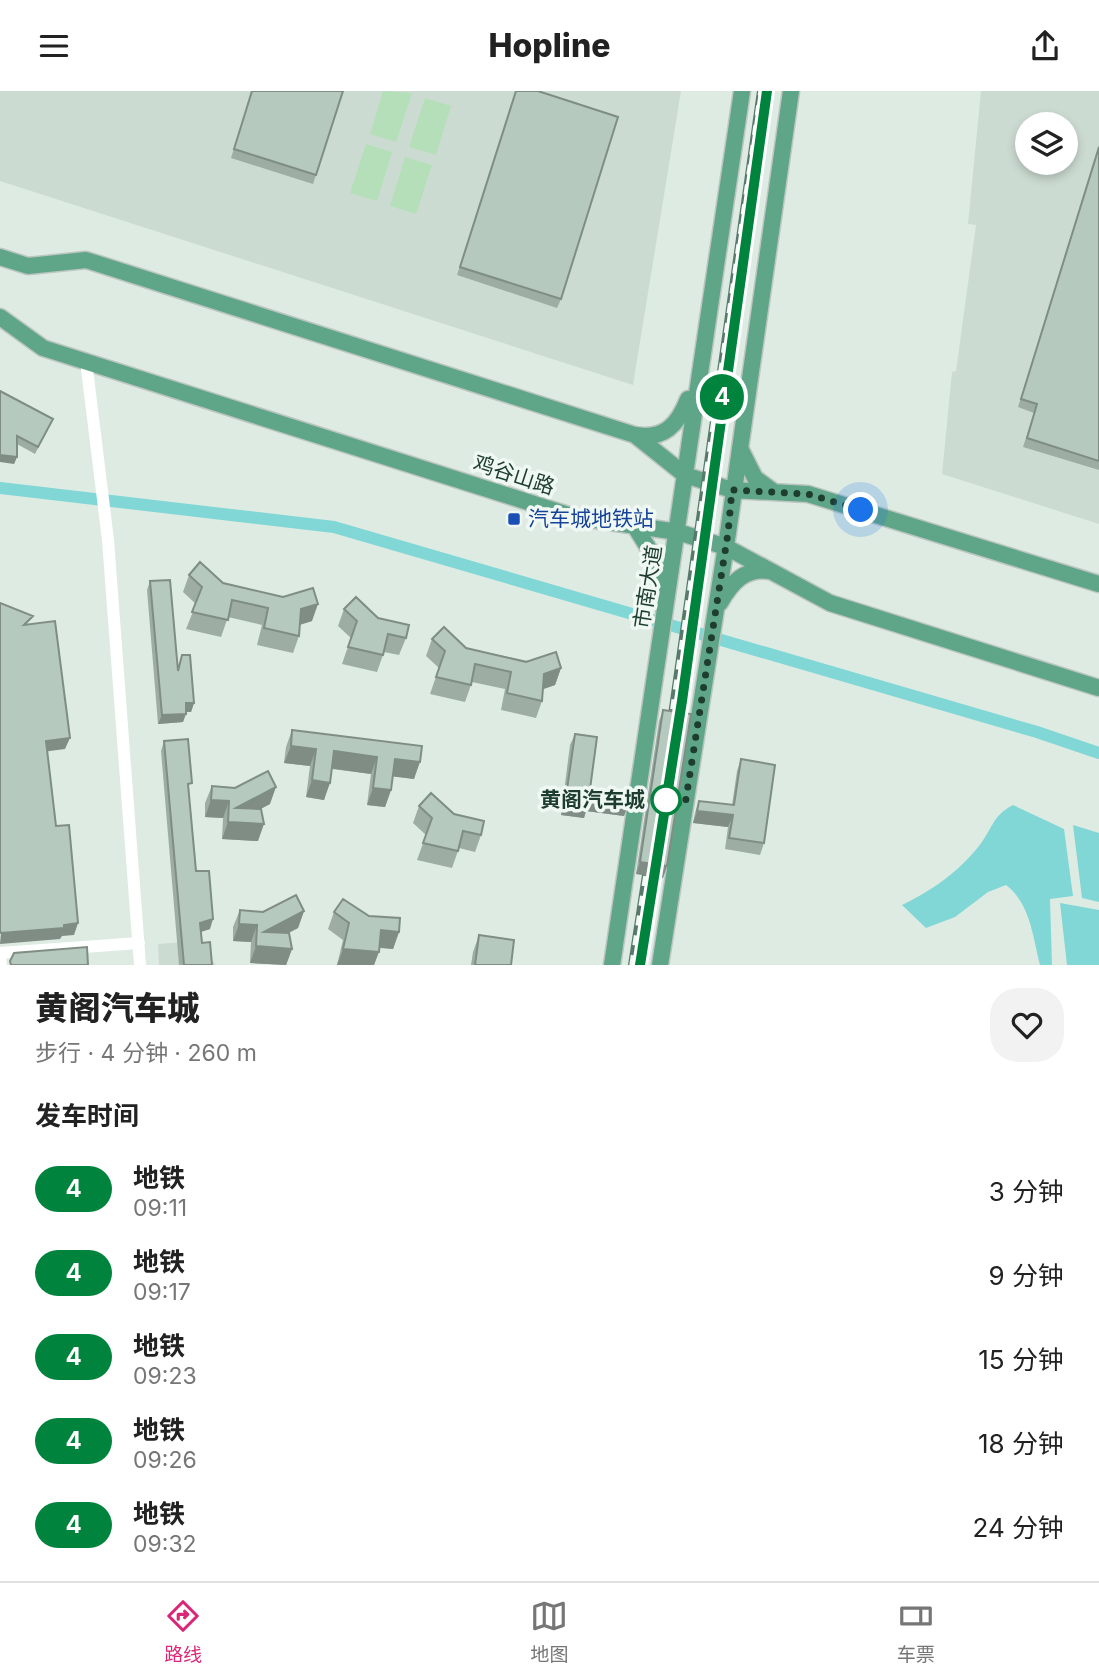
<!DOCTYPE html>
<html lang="zh">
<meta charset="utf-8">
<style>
body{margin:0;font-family:Inter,"Noto Sans SC",sans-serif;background:#f2f2f2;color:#222;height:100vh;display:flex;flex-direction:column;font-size:26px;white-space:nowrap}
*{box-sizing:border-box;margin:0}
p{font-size:23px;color:#767676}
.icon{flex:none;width:38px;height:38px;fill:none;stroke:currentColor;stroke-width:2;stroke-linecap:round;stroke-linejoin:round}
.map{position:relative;height:874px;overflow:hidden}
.details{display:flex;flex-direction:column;background:#fff;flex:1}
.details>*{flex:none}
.badge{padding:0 14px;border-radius:23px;font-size:24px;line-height:46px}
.buttons{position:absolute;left:1015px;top:21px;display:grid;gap:14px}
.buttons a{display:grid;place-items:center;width:63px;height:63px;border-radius:50%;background:#fff;box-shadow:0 4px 10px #0003;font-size:35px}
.you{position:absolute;width:35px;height:35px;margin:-18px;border:5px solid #fff;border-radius:50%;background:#1a73e8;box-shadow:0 0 0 10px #1a73e833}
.map>.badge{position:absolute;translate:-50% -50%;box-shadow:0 0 0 4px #fff}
h2{padding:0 35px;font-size:26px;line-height:63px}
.round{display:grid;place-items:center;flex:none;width:74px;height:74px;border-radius:28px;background:#f2f2f2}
.headline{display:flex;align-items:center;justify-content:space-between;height:119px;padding:0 35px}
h1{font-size:33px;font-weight:800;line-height:52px}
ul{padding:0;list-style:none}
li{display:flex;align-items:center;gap:21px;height:84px;padding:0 35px}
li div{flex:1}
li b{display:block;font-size:26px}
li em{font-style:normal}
li .badge{min-width:77px;font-weight:700;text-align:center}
header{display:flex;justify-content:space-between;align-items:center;height:91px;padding:0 35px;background:#fff;font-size:32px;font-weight:800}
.menu{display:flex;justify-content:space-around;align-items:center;height:98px;border-top:2px solid #e0e0e0;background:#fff;font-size:19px;color:#767676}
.menu a{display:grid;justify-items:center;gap:4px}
.menu .selected{color:#db2777}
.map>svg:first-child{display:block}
.built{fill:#ccdbd2;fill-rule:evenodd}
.green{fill:#b4dfb8}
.water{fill:#80d7d5}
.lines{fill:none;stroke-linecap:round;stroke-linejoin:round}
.canal{stroke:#80d7d5;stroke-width:12}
.major-casing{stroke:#bcc5c1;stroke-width:19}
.minor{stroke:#fff;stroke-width:12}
.major{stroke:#5ea687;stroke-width:16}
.rail-casing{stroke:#58796a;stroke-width:6}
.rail{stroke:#eff8f2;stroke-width:3.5;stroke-dasharray:10;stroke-linecap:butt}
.wall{fill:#9dada3}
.shaded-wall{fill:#7f8d85}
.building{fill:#b6c9be;stroke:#7f8d85;stroke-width:2}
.line-casing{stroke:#fff;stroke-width:16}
.line{stroke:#00843d;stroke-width:10}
.walk{stroke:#1e3d2f;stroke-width:7;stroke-dasharray:0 12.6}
.transit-dot{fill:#1a4fb4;stroke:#eff8f2;stroke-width:2.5}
.stop-dot{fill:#fff;stroke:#00843d;stroke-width:3.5}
.labels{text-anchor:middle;stroke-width:7;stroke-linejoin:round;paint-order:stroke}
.street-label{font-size:21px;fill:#1e3d2f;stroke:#eff8f2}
.transit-label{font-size:21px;fill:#164399;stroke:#eff8f2;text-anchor:start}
.stop-label{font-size:21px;font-weight:bold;fill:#1e3d2f;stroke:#eff8f2;text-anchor:end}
</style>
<header><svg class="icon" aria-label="menu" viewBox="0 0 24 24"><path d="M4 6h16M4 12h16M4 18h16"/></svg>Hopline<svg class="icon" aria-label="share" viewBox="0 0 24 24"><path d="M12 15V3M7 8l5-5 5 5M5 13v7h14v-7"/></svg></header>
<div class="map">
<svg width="1099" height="874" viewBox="0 0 1099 874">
<rect width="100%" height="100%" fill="#deebe3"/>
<path class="built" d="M 0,0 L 681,0 L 633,294 L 0,90 Z
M 981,0 L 1099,0 L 1099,433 L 942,383 L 952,281 L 956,280 L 976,134 L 968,133 ZM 1027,33 L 1066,33 L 1066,72 L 1027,72 Z
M 198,850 L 216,874 L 159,874 L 158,853 Z"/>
<path class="green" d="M 383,0 L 412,2 L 396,51 L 370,43 Z
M 425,7 L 451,15 L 436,64 L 409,56 Z
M 366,53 L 392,61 L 377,110 L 350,102 Z
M 405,66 L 432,74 L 416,123 L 390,115 Z"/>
<path class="water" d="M 1013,714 L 1064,738 L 1073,805 L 1050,808 L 1052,874 L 1040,874 C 1033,846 1030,812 1006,794 L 988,801 L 955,826 L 926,837 L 902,814 C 933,799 957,782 979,755 C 993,737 992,725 1013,714 Z
M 1073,734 L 1099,742 L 1099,811 L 1082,807 Z
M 1060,812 L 1099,819 L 1099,874 L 1067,874 Z"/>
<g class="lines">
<path class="canal" d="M 0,397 L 334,436 L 1037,641 L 1099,662"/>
<defs>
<path id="major" d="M 0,166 L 28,175 L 86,169 L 635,344 L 685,384 L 732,399 L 808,403 L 1099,493
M 0,226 L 43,257 L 575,426 L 678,441 L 726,456 L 830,512 L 1099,597
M 635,344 C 664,349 678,334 688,308
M 740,357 L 755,387 L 774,401
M 634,434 L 652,463 L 665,501
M 720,512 C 731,492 745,476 770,480
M 612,874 L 742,0
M 660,874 L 728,442 L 791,0"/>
</defs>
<use href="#major" class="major-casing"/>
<path class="minor" d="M 86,270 L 108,449 L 140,874
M 0,862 L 139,852
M 0,867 L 1,874"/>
<use href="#major" class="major"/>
<defs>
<path id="rail" d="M 669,638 L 760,0
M 631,874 L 648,765"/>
</defs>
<use href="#rail" class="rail-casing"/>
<use href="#rail" class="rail"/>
</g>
<path class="wall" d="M 252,0 L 343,0 L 313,93 L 231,67 Z
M 516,0 L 561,208 L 557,217 L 457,184 Z
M 1099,54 L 1099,379 L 1023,356 L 1034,322 L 1018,316 Z
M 0,300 L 53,328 L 35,363 L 17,353 L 17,366 L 14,373 Z
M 189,484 L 223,492 L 312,530 L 300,534 L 299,545 L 293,562 L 257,554 L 262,534 L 228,526 L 221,546 L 186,538 L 196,513 L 183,501 Z
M 150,490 L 178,576 L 182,564 L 194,612 L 191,621 L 186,621 L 183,631 L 158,633 L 147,499 Z
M 344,518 L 378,527 L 406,547 L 399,564 L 384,561 L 377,581 L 342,573 L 351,547 L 338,535 Z
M 432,548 L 466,557 L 561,577 L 555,594 L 543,598 L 542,610 L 536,627 L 501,619 L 505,598 L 472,591 L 465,611 L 430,603 L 439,577 L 426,565 Z
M 663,619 L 667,775 L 663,787 L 636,783 L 659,630 Z
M 292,639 L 422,655 L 414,688 L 393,685 L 391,699 L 385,716 L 367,714 L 371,683 L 332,678 L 324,709 L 306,706 L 310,675 L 284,672 L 286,656 Z
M 575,643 L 590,698 L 628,713 L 624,725 L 586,720 L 584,727 L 561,724 L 570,654 Z
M 164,650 L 189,701 L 196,780 L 210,838 L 201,841 L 202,852 L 212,874 L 179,874 L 161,660 Z
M 741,668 L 764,752 L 760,764 L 725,758 L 728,736 L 693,732 L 695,722 L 699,710 L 732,714 L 737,680 Z
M 212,695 L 270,713 L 260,718 L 258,750 L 222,748 L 223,727 L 205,726 L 205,712 Z
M 419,715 L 454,723 L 481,744 L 475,761 L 459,757 L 452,777 L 417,769 L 426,744 L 413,732 Z
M 240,819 L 263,821 L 304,820 L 298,837 L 288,842 L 292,858 L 286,874 L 250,872 L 251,851 L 233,850 L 233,836 Z
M 334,821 L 369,825 L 399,841 L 393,858 L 379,857 L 374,874 L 337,874 L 343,849 L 328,838 Z
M 479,844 L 511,874 L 471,874 L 473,861 Z"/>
<path class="shaded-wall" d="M 0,364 L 17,366 L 14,373 L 0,371 Z
M 318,513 L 312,530 L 295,535 L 301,518 Z
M 561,577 L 555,594 L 538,600 L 544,583 Z
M 186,612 L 194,612 L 191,621 L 182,621 Z
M 186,623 L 183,631 L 158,633 L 162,624 Z
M 70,647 L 65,658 L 42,661 L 46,650 Z
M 291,655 L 316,658 L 310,675 L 284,672 Z
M 334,660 L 377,666 L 371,683 L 328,677 Z
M 395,668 L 420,671 L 414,688 L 389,685 Z
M 312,689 L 330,692 L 324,709 L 306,706 Z
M 276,696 L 270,713 L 234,732 L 264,733 L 258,750 L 222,748 L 228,731 L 236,717 Z
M 373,697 L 391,699 L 385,716 L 367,714 Z
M 589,708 L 628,713 L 624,725 L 586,720 L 584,727 L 561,724 L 565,712 Z
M 211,709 L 229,710 L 223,727 L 205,726 Z
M 697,720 L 733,724 L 728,736 L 693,732 Z
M 640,771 L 667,775 L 663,787 L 636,783 Z
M 304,820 L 298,837 L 262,856 L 292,858 L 286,874 L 250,872 L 256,855 L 264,841 Z
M 213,828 L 210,838 L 197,842 L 200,832 Z
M 78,832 L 74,844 L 62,845 L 60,848 L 0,853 L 1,842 Z
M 239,833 L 257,834 L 251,851 L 233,850 Z
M 381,839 L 399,841 L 393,858 L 374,856 Z
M 343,858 L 379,861 L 374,874 L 337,874 Z"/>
<path class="building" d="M 252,0 L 343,0 L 316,84 L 234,58 Z
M 516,0 L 538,0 L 618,26 L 561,208 L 460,176 Z
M 1099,56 L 1099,370 L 1027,347 L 1037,313 L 1021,308 Z
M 0,300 L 53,328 L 38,356 L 17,345 L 17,366 L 0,364 Z
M 200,471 L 223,492 L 283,506 L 313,497 L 318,513 L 301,518 L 299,545 L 264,537 L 268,517 L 232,509 L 228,529 L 192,521 L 202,496 L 189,484 Z
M 170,489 L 178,580 L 182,564 L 190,564 L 194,612 L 186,612 L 186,623 L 162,624 L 150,490 Z
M 356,506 L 378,527 L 409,534 L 406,547 L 388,543 L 383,564 L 348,556 L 357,530 L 344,518 Z
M 0,512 L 33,525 L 24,534 L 55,530 L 70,647 L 46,650 L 56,735 L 69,734 L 78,832 L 64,834 L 64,837 L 1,842 L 0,840 Z
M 444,536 L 466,557 L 526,571 L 556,561 L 561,577 L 544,583 L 542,610 L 507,602 L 511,581 L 475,573 L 471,594 L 436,586 L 445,560 L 432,548 Z
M 663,619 L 691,623 L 667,775 L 640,771 Z
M 292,639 L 422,655 L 420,671 L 395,668 L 391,699 L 373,697 L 377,666 L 334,660 L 330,692 L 312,689 L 316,658 L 291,655 Z
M 575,643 L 597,646 L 590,698 L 629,704 L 628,713 L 589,708 L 588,715 L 565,712 Z
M 188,648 L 192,692 L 188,693 L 196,780 L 209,780 L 213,828 L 200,832 L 202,852 L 210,851 L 212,874 L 184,874 L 164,650 Z
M 741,668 L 775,674 L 764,752 L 729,747 L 733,724 L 697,720 L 699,710 L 734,714 Z
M 268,680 L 276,696 L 236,717 L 261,718 L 264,733 L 228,731 L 229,710 L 211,709 L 212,695 L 235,697 Z
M 431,702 L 454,723 L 484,730 L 481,744 L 463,740 L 458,760 L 423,752 L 432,727 L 419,715 Z
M 296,804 L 304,820 L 264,841 L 289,842 L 292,858 L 256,855 L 257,834 L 239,833 L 240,819 L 263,821 Z
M 343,808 L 369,825 L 400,827 L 399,841 L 381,839 L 379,861 L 343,858 L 349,832 L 334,821 Z
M 479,844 L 514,849 L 511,874 L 475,874 Z
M 87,856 L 88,874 L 11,874 L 10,870 L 14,862 Z"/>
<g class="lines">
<defs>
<path id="line" d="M 640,874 L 682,610 L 767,0"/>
</defs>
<use href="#line" class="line-casing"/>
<use href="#line" class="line"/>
<path class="walk" d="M 666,709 L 685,714 L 728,442 L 732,399 L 808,403 L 861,419"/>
</g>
<rect class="transit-dot" x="507" y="421" width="14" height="14" rx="3.5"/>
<circle class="stop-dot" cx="666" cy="709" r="14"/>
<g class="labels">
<g class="street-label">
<text transform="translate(514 384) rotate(18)" y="7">鸡谷山路</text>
<text transform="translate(648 496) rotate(-81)" y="7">市南大道</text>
</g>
<g class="transit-label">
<text x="528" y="435">汽车城地铁站</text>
</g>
<g class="stop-label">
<text x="645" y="716">黄阁汽车城</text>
</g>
</g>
</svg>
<div class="buttons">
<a><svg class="icon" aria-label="layers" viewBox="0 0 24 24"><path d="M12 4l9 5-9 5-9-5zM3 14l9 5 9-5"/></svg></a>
</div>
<div class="you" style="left:861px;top:419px"></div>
<b class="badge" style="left:722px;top:306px;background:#00843d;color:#fff">4</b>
</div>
<section class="details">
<div class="headline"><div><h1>黄阁汽车城</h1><p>步行 · 4 分钟 · 260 m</p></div><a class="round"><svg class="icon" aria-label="heart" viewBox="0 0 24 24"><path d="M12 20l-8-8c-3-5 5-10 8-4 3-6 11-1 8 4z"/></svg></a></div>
<h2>发车时间</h2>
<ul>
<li><span class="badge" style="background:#00843d;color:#fff">4</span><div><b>地铁</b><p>09:11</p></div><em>3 分钟</em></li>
<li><span class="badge" style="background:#00843d;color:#fff">4</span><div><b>地铁</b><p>09:17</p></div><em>9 分钟</em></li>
<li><span class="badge" style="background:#00843d;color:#fff">4</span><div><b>地铁</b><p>09:23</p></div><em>15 分钟</em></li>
<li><span class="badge" style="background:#00843d;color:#fff">4</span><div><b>地铁</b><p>09:26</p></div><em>18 分钟</em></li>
<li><span class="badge" style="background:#00843d;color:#fff">4</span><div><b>地铁</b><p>09:32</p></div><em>24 分钟</em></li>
</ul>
</section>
<nav class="menu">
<a class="selected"><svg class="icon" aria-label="directions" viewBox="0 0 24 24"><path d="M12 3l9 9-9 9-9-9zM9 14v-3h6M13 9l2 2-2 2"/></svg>路线</a>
<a><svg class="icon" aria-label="map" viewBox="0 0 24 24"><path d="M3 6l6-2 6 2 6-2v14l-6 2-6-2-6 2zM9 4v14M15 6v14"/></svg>地图</a>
<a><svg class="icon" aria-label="tickets" viewBox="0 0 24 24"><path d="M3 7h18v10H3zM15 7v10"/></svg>车票</a>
</nav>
